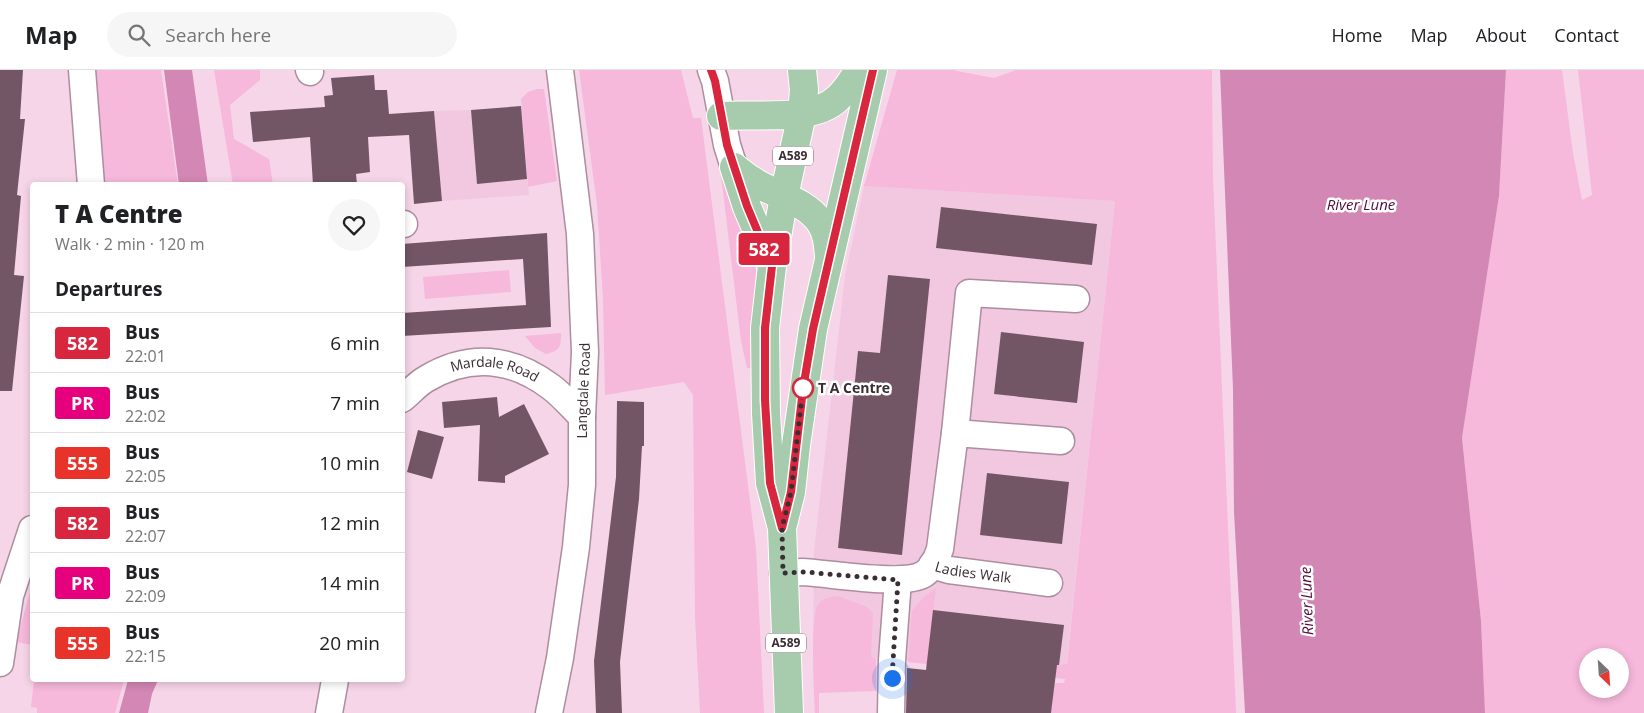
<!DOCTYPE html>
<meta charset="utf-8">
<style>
body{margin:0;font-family:"Open Sans",sans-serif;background:#f6f6f6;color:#202124;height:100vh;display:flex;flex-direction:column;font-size:19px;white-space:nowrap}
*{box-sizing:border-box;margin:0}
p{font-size:16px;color:#757577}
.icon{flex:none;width:28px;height:28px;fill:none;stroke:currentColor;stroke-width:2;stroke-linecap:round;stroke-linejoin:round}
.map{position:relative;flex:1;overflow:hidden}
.panel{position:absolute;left:30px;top:112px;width:375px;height:500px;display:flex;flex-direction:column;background:#fff;border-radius:5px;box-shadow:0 2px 8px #0003}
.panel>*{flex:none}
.badge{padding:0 10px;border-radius:4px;font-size:18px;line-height:32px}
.needle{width:32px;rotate:155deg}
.tools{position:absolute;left:1579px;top:578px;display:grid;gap:10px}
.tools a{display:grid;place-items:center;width:50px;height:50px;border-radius:50%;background:#fff;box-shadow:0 2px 8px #0003;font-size:25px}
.you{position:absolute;width:25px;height:25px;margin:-12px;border:4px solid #fff;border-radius:50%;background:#1a73e8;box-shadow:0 0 0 8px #1a73e833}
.map>.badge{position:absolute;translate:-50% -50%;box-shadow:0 0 0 2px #fff}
h2{padding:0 25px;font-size:19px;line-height:45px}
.round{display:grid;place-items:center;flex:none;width:52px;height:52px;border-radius:26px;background:#f6f6f6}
.summary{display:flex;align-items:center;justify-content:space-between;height:85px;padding:0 25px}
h1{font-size:24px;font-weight:800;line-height:38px}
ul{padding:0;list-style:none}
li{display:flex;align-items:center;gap:15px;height:60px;padding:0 25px;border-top:1px solid #e0e0e0}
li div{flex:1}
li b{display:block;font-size:19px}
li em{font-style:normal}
li .badge{min-width:55px;font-weight:700;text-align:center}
header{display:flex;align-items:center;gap:30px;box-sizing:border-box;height:70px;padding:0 25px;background:#fff;border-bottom:1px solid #e0e0e0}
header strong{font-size:24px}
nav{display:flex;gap:28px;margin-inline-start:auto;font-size:18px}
.search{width:350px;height:45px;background:#f6f6f6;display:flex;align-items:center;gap:12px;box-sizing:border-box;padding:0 18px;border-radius:28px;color:#757577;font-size:19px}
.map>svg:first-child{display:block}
.built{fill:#f1c8df}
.green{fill:#f6b8db;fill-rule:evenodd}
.water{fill:#d387b4}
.building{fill:#735666}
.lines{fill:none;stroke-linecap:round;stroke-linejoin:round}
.minor-casing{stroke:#ad8d9e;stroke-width:29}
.major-casing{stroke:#fff;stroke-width:30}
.minor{stroke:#fff;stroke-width:26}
.major{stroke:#a6cbad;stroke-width:28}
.line-casing{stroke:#fff;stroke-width:11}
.line{stroke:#d7263d;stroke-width:8}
.walk{stroke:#3a2d34;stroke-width:5;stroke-dasharray:0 9}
.stop-dot{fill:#fff;stroke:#d7263d;stroke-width:2.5}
.labels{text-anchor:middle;stroke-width:5;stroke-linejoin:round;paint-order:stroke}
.shield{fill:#fff;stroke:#756c71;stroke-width:1}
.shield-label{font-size:12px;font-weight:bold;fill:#3a2d34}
.street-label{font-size:14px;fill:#3a2d34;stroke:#fff}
.stop-label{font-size:14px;font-weight:bold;fill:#3a2d34;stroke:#fff;text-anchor:start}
.water-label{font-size:15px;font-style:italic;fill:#510d3c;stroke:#fff}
</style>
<header>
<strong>Map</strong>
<div class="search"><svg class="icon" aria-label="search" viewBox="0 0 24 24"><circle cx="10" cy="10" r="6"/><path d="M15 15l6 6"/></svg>Search here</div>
<nav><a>Home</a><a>Map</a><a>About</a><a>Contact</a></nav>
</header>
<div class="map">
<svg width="1644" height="643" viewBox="0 0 1644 643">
<rect width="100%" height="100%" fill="#f7d5e8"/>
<path class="built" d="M 471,40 L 477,113 L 527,109 L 529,125 L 442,131 L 434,41 Z
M 864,116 L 1115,131 L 1065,609 L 871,587 L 813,602 L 814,481 L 845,206 Z"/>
<path class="green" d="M 93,0 L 161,0 L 178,115 L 104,115 Z
M 214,0 L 260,0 L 260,10 L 230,35 L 234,69 L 269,89 L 273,115 L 233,115 Z
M 579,0 L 681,0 L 693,48 L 701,48 L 756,478 L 764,643 L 700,643 L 695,547 L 693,325 L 684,312 L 605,325 L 603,229 L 597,135 Z
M 897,0 L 952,0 L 994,8 L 1016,0 L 1212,0 L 1213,108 L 1236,643 L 1051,643 L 1055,613 L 1064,613 L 1065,609 L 908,592 L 912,541 L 923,528 L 936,518 L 929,580 L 1059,595 L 1067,594 L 1115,131 L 864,116 Z
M 1506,0 L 1562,0 L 1573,83 L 1582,130 L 1592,125 L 1578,0 L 1644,0 L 1644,643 L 1485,643 L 1481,551 L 1462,368 L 1499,126 ZM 1588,586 L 1620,586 L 1620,619 L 1588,619 Z
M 537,19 L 544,19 L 557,111 L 528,117 L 521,29 L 528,22 Z
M 720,97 C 730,119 743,141 750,164 C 762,204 754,257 751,298 L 747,298 L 741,271 Z
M 509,200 L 511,222 L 425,229 L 423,207 Z
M 561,263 C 561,277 560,281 546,284 L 535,278 L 525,266 Z
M 32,515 L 32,575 L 16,572 Z
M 838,526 L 867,537 L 873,544 L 871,587 L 876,588 L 876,621 L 819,623 L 819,643 L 815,643 C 814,624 810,547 818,535 C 823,527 830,527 838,526 Z
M 34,610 L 124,610 L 115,643 L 37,643 L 37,638 L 31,637 Z"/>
<path class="water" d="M 164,0 L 192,0 L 208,115 L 179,115 Z
M 1220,0 L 1506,0 L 1499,126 L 1462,368 L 1481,551 L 1485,643 L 1245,643 L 1234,442 L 1233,319 Z
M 128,610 L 158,610 L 152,624 L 148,643 L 119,643 Z"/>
<path class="building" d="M 0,0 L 23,0 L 20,49 L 25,49 L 17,125 L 21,126 L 14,205 L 24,206 L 12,321 L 0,321 Z
M 374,5 L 375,20 L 387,20 L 389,44 L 434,41 L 442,131 L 414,134 L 409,65 L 368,67 L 370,102 L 356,104 L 357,115 L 313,115 L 310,67 L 253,72 L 250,42 L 325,37 L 324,26 L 333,25 L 331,8 Z
M 521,36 L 527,109 L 477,114 L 471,40 Z
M 941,137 L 1097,154 L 1092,195 L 936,178 Z
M 547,163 L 551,257 L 402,266 L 402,243 L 526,235 L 523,189 L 402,197 L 402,174 Z
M 888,205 L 930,209 L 902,485 L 838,478 L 858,281 L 880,283 Z
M 1001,262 L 1084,272 L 1077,333 L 994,324 Z
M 497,327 L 499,347 L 524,334 L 549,384 L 505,406 L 505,413 L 478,411 L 480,355 L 444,358 L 442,332 Z
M 617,331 L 644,332 L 644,376 L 642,376 L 639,429 L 620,592 L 622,643 L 596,643 L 594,591 L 616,407 Z
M 418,360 L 444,367 L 432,409 L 407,402 Z
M 987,403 L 1069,412 L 1062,474 L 980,465 Z
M 933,540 L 1064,555 L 1059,595 L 1057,595 L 1051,643 L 906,643 L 907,598 L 926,600 Z"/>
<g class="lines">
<defs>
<g id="minor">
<path d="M 82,0 L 91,115"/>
<path d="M 309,0 L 310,2"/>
<path d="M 711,0 L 715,11 L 727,75 L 734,97"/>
<path d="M 402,154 L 404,154"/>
<path id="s1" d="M 402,329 C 410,323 417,314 426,309 C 469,283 511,287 551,317 C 562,325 572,337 582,347"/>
<path d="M 955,363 L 1061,371"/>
<path id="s2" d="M 932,495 L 949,500 L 1049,513"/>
<path d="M 783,503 C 789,503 796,502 802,502 C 828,503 904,517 924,504 C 932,499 937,488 940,479 L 955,363 L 969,223 L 1076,229"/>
<path d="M 0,593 L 10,526 L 32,459"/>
<path d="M 329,643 L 335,610"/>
<path id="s3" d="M 549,643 L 560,588 L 576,477 L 582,415 L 582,347 L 585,282 L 580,164 L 560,0"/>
<path d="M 891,643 L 892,590 L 898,510"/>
</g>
<path id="major" d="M 721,46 C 755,43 813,53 838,28 C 847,20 853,9 859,0
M 734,97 C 740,102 746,107 753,111 C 774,125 805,130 820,152 C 827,162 828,174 829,186
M 734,97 L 747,137 L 772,196
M 783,454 L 791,422 L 796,375 L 813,259 L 873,0
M 789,643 L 782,458 L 770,413 L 766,343 L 765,258 L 772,196 L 784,126 L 802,44 L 804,20 L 802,0"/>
</defs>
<use href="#minor" class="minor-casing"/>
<use href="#major" class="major-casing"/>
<use href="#minor" class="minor"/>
<use href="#major" class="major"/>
</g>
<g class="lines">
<defs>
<path id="line" d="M 711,0 L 715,11 L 727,75 L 747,136 L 772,196 L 765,258 L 765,330 L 770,413 L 782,458 L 791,422 L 803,319 L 813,259 L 873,0"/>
</defs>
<use href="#line" class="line-casing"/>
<use href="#line" class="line"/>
<path class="walk" d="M 803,318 L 791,422 L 782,458 L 783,503 L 805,502 L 898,510 L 892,608"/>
</g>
<circle class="stop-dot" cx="803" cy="318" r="10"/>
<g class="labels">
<g class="shield">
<rect x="773" y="76.5" width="40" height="19" rx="4"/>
<rect x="766" y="563.5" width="40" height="19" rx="4"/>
</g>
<g class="shield-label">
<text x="793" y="90">A589</text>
<text x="786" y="577">A589</text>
</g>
<g class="street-label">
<text dy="5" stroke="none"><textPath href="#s1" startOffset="104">Mardale Road</textPath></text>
<text dy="5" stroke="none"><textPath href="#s3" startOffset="325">Langdale Road</textPath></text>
<text dy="5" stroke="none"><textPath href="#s2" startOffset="42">Ladies Walk</textPath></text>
</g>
<g class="stop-label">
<text x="818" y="323">T A Centre</text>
</g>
<g class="water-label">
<text x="1361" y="140">River Lune</text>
<text transform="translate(1307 531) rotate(-92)" y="5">River Lune</text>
</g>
</g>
</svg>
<div class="tools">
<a><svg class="needle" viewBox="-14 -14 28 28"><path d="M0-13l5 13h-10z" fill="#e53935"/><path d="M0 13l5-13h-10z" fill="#757577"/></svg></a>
</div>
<div class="you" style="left:892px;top:608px"></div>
<b class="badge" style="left:764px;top:179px;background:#d7263d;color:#fff">582</b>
<section class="panel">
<div class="summary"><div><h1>T A Centre</h1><p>Walk · 2 min · 120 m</p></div><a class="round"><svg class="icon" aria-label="heart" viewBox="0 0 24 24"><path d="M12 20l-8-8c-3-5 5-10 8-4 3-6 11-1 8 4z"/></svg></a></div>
<h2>Departures</h2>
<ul>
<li><span class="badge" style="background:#d7263d;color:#fff">582</span><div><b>Bus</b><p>22:01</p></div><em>6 min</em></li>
<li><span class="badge" style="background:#e6007e;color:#fff">PR</span><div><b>Bus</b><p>22:02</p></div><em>7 min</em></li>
<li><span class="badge" style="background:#e7332a;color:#fff">555</span><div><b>Bus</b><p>22:05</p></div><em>10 min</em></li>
<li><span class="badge" style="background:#d7263d;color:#fff">582</span><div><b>Bus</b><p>22:07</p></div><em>12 min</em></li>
<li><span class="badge" style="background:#e6007e;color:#fff">PR</span><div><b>Bus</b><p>22:09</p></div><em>14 min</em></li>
<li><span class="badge" style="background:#e7332a;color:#fff">555</span><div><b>Bus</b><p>22:15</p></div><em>20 min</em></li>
</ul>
</section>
</div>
